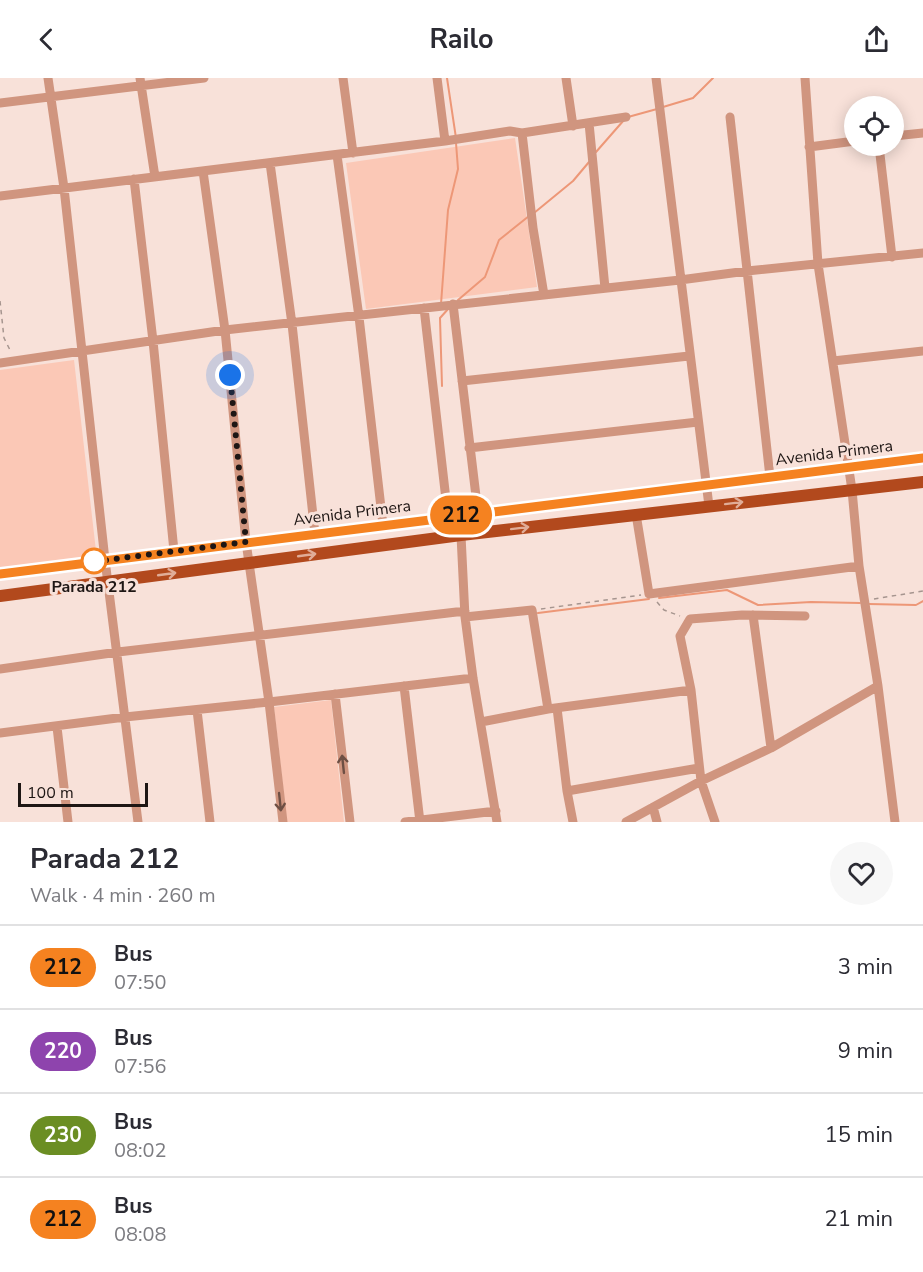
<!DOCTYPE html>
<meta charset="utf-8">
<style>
body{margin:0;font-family:"Nunito Sans",sans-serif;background:#f7f7f7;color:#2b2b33;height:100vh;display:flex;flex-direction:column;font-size:22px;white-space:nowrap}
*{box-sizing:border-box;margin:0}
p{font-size:20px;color:#7c7c81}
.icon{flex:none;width:33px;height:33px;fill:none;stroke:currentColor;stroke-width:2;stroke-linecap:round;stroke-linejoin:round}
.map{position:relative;height:744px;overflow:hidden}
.drawer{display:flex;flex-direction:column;background:#fff;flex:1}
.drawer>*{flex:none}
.badge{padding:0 12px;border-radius:20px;font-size:21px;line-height:39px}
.buttons{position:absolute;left:844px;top:18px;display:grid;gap:12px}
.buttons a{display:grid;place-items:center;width:60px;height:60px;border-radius:50%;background:#fff;box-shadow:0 3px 15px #0003;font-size:30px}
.scale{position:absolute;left:18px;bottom:15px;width:130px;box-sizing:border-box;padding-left:6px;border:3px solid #1e1614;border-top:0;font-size:16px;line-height:21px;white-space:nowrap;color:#1e1614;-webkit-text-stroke:4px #f8e1d9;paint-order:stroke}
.you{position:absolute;width:30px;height:30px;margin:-15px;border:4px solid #fff;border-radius:50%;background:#1a73e8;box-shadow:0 0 0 9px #1a73e833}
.map>.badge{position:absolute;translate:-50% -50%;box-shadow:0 0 0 3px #fff}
.round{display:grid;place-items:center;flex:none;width:63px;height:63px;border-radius:32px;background:#f7f7f7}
.head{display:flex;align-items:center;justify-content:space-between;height:102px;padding:0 30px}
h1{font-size:28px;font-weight:700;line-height:45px}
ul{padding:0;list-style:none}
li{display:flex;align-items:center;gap:18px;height:84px;padding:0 30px;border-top:2px solid #e1e1e2}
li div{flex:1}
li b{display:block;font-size:22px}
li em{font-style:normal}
li .badge{min-width:66px;font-weight:700;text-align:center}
header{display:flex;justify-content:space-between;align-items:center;height:78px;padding:0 30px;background:#fff;font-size:27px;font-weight:700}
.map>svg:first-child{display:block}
.green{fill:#fbc8b6}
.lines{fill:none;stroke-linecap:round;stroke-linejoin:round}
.stream{stroke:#ed9777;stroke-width:2}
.path{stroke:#a6958f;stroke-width:1.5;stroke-dasharray:4.5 4.5;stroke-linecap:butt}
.minor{stroke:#d0957f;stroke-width:9}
.major{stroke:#b2491d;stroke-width:12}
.oneway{stroke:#e0ac97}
.oneway2{stroke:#6e4f44}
.line-casing{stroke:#fff;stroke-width:14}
.line{stroke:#f58220;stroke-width:9}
.walk{stroke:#1e1614;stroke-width:6;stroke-dasharray:0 10.8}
.stop-dot{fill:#fff;stroke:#f58220;stroke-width:3}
.labels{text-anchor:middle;stroke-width:6;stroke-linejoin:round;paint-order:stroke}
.street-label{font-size:16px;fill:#1e1614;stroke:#f8e1d9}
.stop-label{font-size:16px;font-weight:bold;fill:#1e1614;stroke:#f8e1d9}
</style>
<header><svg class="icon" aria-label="back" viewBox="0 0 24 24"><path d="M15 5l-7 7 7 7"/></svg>Railo<svg class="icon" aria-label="share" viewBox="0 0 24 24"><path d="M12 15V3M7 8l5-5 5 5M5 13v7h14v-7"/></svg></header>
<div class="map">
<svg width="923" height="744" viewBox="0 0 923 744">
<rect width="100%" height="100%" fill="#f8e1d9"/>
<path class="green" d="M 515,60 L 537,209 L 366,231 L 346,85 Z
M 74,282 L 96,473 L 90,481 L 0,494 L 0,292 Z
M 331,622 L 344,744 L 287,744 L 274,629 Z"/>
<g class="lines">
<path class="stream" d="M 447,0 L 456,60
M 663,29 L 693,20 L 713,0
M 628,39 L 657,31
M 596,74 L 624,42
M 534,135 L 573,103 L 589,84
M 458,222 L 485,199 L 499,162 L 529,138
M 441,226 L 448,132 L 458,91 L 456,65
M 442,308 L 440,240 L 449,230
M 659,520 L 727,512 L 758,527 L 811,524 L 860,525
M 869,526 L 916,527 L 923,523
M 538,535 L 649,521"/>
<path class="path" d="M 0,223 L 4,260 L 11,274
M 874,521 L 923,513
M 657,524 L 664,532 L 680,538
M 541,531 L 641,517"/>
<path class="minor" d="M 48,0 L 64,110 L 105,482 L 138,744
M 140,0 L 155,99
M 343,0 L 353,75
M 437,0 L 445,63
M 566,0 L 573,48
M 656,0 L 709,428
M 805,0 L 818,186 L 852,412 L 859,488 L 878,608 L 895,744
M 0,25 L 204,0
M 730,39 L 770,399
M 589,45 L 605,210
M 522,55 L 533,150 L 544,217
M 894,58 L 923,55
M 879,68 L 892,179
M 809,69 L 855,63
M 337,77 L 359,239 L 383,447
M 270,85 L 292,246 L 315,456
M 203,93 L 225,252 L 246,464 L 269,624 L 283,744
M 134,101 L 153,263 L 174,473
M 0,118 L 445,63 L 510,53 L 522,55 L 626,39
M 453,226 L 478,435
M 424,230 L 448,439
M 833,283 L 923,273
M 0,285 L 225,252 L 680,202 L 747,193 L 923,175
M 462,303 L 689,278
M 469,370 L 698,344
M 636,436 L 649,516 L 859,488
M 460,437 L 465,539 L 473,600 L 497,744
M 753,537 L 771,670
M 465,539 L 532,532 L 548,631
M 0,591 L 118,574 L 465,533
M 404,608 L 420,744
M 335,616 L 350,744
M 557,630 L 567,713 L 573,744
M 197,632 L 210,744
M 481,644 L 548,631 L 691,612
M 57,649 L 68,744
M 0,655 L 125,639 L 269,624 L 473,600
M 567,713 L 699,690
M 653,729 L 657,744
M 405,744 L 496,733
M 626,744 L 701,703 L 771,670 L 878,608
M 715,744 L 701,703 L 691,612 L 680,558 L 690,541 L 742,537 L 805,538"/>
<path class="major" d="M 0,496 L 923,380
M 0,518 L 461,457 L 923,404"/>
</g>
<defs><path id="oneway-shaft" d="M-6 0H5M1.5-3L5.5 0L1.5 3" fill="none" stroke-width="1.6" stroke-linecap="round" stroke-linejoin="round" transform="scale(1.5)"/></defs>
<g class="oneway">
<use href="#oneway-shaft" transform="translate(734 425) rotate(-7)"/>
<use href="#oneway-shaft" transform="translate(520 450) rotate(-7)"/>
<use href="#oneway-shaft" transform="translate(307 477) rotate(-8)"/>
<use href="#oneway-shaft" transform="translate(167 496) rotate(-8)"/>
</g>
<g class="oneway2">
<use href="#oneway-shaft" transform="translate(343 686) rotate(-96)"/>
<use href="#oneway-shaft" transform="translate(280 724) rotate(84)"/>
</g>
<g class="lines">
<defs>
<path id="line" d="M 0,496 L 923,380"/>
</defs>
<use href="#line" class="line-casing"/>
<use href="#line" class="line"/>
<path class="walk" d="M 94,483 L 84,485 L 246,464 L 230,297"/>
</g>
<circle class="stop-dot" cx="94" cy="483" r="12"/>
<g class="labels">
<g class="street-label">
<text transform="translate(834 374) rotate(-7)" y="6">Avenida Primera</text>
<text transform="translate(352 434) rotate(-7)" y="6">Avenida Primera</text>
</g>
<g class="stop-label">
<text x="94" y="514">Parada 212</text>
</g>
</g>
</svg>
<div class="buttons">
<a><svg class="icon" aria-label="locate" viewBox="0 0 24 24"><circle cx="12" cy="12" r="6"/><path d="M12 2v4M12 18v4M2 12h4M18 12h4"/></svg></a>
</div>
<div class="scale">100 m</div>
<div class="you" style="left:230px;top:297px"></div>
<b class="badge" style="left:461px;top:437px;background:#f58220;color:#111">212</b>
</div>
<section class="drawer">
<div class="head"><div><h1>Parada 212</h1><p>Walk · 4 min · 260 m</p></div><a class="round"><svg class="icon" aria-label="heart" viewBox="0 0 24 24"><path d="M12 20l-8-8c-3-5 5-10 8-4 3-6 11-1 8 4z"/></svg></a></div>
<ul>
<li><span class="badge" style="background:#f58220;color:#111">212</span><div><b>Bus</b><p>07:50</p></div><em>3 min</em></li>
<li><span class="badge" style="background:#8e44ad;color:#fff">220</span><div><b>Bus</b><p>07:56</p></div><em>9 min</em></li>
<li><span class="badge" style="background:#6b8e23;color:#fff">230</span><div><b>Bus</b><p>08:02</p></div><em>15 min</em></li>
<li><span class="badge" style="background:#f58220;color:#111">212</span><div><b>Bus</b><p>08:08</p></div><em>21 min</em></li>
</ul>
</section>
